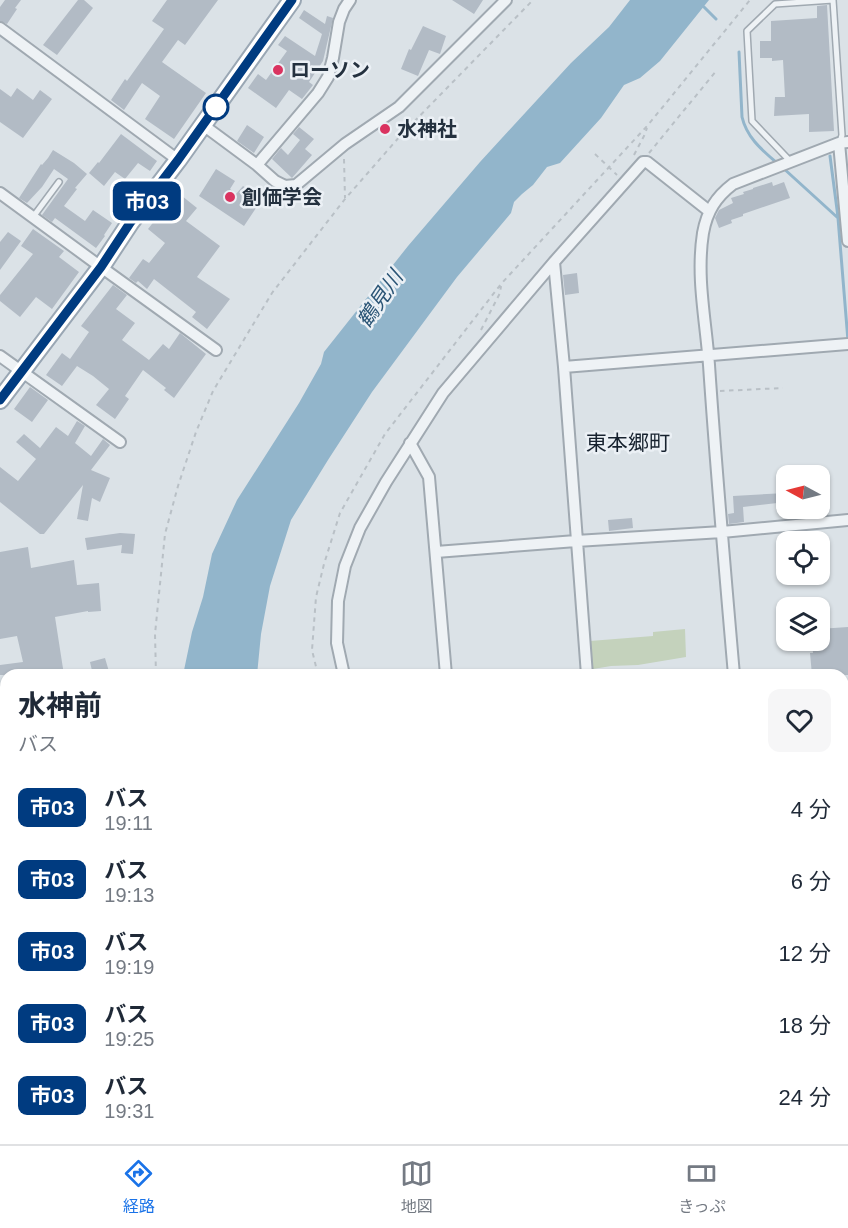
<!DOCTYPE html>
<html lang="ja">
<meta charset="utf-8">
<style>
body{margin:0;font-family:Helvetica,"Noto Sans JP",sans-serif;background:#f6f6f7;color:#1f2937;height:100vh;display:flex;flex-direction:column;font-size:22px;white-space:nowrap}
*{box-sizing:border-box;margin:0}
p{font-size:20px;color:#747a83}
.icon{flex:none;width:33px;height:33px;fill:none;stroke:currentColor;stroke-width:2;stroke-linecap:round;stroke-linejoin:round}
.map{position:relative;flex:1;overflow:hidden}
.details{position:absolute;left:0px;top:669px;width:849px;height:476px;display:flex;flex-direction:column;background:#fff;border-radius:18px 18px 0 0;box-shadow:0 2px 4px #0004}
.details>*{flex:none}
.badge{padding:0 12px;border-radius:9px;font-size:21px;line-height:39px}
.needle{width:39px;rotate:277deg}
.controls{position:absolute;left:776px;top:465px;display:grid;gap:12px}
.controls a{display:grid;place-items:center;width:54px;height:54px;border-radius:12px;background:#fff;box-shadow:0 2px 4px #0004;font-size:30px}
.map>.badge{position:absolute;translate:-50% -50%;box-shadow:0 0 0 3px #fff}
.round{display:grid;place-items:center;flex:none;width:63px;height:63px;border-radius:12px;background:#f6f6f7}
.head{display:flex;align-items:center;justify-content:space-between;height:102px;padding:0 18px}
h1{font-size:28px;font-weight:700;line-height:45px}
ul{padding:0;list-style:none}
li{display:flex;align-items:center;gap:18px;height:72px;padding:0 18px}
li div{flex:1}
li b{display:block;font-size:22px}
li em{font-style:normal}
li .badge{min-width:66px;font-weight:700;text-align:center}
.tabs{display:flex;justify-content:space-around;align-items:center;height:84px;border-top:2px solid #e0e1e3;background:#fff;font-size:16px;color:#747a83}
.tabs a{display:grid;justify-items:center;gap:3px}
.tabs .active{color:#1a73e8}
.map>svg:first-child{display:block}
.built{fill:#c9d1da}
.green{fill:#c4d2bc}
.water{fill:#92b5cb}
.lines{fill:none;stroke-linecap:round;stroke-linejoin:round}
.stream{stroke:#92b5cb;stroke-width:3}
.building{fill:#b2bbc5}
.lane-casing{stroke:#a0a9b1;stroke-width:8}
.street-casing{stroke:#a0a9b1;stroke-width:14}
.primary-casing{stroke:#9aa7b4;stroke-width:20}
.path{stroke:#b9c0c6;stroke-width:2;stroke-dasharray:4.5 4.5;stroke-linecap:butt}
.lane{stroke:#eef2f5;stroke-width:5}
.street{stroke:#eef2f5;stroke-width:10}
.secondary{stroke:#fff;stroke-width:15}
.primary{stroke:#fff;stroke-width:16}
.line-casing{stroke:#fff;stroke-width:14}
.line{stroke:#003b80;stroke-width:9}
.poi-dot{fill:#da3360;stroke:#ebf0f5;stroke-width:2}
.stop-dot{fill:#fff;stroke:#003b80;stroke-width:3}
.labels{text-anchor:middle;stroke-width:5;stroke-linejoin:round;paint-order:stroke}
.poi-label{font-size:20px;font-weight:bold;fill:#24313f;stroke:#ebf0f5;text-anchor:start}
.water-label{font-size:21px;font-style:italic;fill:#2b5576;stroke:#ebf0f5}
.neighbourhood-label{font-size:21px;fill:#17222f;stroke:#ebf0f5}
</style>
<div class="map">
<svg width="848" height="1144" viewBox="0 0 848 1144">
<rect width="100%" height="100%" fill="#dbe2e7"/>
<path class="built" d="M 6,942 L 6,1026 L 4,1027 L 0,995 L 0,943 Z"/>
<path class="green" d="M 685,629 L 686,657 L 638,665 L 611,666 L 593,669 L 590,641 L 653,636 L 653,632 Z"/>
<path class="water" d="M 630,0 L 709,0 L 660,61 L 640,78 L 624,85 L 601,118 L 560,163 L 547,167 L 533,185 L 522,194 L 514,202 L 511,213 L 457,277 L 372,392 L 328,460 L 291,520 L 270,586 L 261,634 L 257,675 L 183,675 L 192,632 L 203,597 L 212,554 L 237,500 L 299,403 L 321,364 L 324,352 L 408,246 L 480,162 L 571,63 L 609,27 Z"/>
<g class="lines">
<path class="stream" d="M 704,7 L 716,19
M 739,52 L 742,117 C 747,138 762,150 777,163
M 830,156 L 838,217
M 782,167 L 838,218 L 848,341"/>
</g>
<path class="building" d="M 5,0 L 21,0 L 15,8 L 17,9 L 7,24 L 0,21 L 0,7 Z
M 78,0 L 84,0 L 93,8 L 57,55 L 43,45 Z
M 167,0 L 218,0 L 185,45 L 178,40 L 162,62 L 206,93 L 174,139 L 145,119 L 160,96 L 142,83 L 124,110 L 111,100 L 125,79 L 127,81 L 164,29 L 152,21 Z
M 452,0 L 483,0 L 474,14 Z
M 827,5 L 834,131 L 809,132 L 809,114 L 774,116 L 775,97 L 785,97 L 783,60 L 772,61 L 772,58 L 760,58 L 760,41 L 771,41 L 771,21 L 817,18 L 817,6 Z
M 304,10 L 325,24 L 327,16 L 333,18 L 323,61 L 309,82 L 313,85 L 302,99 L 289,90 L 276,108 L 248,88 L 258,74 L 266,80 L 287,51 L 278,45 L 285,36 L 315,56 L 322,34 L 299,18 Z
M 423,26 L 446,36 L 440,54 L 429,50 L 418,76 L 401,69 L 409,49 L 411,50 Z
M 17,88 L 33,100 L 40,90 L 52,99 L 23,138 L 0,122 L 0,89 L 11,97 Z
M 247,125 L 264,137 L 254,153 L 237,141 Z
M 299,127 L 314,139 L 305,149 L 312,155 L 292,178 L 272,159 L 281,148 L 288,155 L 300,140 L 293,134 Z
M 121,134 L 157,161 L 150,171 L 138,163 L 125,179 L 115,172 L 104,186 L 89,173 L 98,162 L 99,163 Z
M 53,150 L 74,163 L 87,174 L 75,188 L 77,189 L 64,206 L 85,221 L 93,210 L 112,223 L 104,235 L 105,236 L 96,248 L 55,218 L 52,222 L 42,215 L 68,179 L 54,169 L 42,187 L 27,203 L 19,198 L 41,164 L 42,165 L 48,158 Z
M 216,169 L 235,181 L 230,189 L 236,194 L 243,186 L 262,199 L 244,226 L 199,196 Z
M 772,182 L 773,186 L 784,182 L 790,198 L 743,214 L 743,216 L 731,220 L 732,223 L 719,228 L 715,218 L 719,210 L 733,203 L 731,198 L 744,194 L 743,192 L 753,189 L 753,188 Z
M 177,192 L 197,208 L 186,221 L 220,246 L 197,277 L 230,299 L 207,329 L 192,317 L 196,312 L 154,279 L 147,289 L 138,281 L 136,283 L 129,278 L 143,259 L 149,263 L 165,243 L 148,229 Z
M 33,229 L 64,251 L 59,257 L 79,272 L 52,309 L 36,297 L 20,317 L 0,301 L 0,295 L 33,254 L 21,246 Z
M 8,232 L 21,241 L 0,270 L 0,242 Z
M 577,273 L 579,293 L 565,295 L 563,275 Z
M 113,285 L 127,295 L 116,309 L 135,323 L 122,340 L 149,360 L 163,344 L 169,349 L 180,333 L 206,354 L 174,398 L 164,390 L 166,388 L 143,370 L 125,396 L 129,399 L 115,419 L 96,405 L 109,389 L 93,376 L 77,366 L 62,386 L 46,375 L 62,353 L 70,359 L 89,332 L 81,326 Z
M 30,387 L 48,400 L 32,422 L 14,409 Z
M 77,421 L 85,426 L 75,443 L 91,456 L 103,439 L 110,445 L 91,470 L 110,478 L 100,502 L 92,498 L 88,521 L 77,519 L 83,485 L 44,534 L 40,534 L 0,502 L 0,467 L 18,481 L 36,459 L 16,442 L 24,434 L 40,448 L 56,427 L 68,436 Z
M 786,493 L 786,502 L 743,507 L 744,522 L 729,524 L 728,514 L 734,513 L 733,496 Z
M 632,518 L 633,528 L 609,531 L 608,520 Z
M 120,533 L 135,534 L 133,554 L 121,553 L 122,545 L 87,550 L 85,538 Z
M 28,547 L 31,568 L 74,560 L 77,585 L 99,583 L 101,611 L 88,612 L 88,611 L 55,617 L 64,675 L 0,675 L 0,665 L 23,662 L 17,636 L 0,639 L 0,552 Z
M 848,627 L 848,675 L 812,675 L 810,653 L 813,653 L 812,640 L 819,640 L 819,629 Z
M 105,658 L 110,675 L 93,675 L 90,662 Z"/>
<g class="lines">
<defs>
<path id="lane" d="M 833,0 L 842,135 L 840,142
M 791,162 L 752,121 L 747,31 L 775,4 L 833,0
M 33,217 L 59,182
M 226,1144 L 236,1142"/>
<path id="street" d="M 0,28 L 178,160
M 203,125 L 257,165 L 275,181 L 285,186 L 296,185 L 345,144 L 399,107 L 506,0
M 839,143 L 848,241
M 257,165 L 318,93 L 328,77 L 333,58 L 339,22 L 344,9 L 350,0
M 0,193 L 101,267 L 216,350
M 554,262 L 564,367 L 587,675
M 0,356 L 120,442
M 564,367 L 848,344
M 410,443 L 429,477 L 446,675
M 436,552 L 576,541 L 722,532 L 848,520
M 344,675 L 337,643 L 338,601 L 345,566 L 360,528 L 386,482 L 443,393 L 554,262 L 643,162 L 647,162 L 709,211
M 734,675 C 725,572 716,468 709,365 C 706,321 696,278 703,233 C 707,211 716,197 733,184 L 839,143 L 848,142
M 843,729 L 848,728
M 0,752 L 6,751
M 0,934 L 6,933
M 843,980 L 848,980
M 269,1138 L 271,1144
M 523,1138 L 523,1144
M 627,1138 L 627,1144
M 771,1138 L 772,1144"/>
<path id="primary" d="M 0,400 L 101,267 L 130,223 L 178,160 L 292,0"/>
</defs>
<use href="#lane" class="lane-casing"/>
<use href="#street" class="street-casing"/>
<use href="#primary" class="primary-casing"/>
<path class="path" d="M 649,153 L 717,70
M 595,154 L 617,175
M 634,155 L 644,136 L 647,128
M 344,159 L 345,198
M 481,330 L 500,293 L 501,286
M 720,391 L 783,388
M 156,675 L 155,634 L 165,534 L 178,486 L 196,432 L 213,391 L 272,293 L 345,199 L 401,135 L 533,0
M 318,675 L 312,650 L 316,597 L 324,564 L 340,513 L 385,434 L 501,284 L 648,125 L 750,0
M 289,1138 L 291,1144
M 501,1138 L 502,1144"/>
<use href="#lane" class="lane"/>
<use href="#street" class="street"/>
<path class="secondary" d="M 0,1111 L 5,1144"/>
<use href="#primary" class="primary"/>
</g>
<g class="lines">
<defs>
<path id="line" d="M 0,400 L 101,267 L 130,223 L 178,160 L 292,0"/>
</defs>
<use href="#line" class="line-casing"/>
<use href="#line" class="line"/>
</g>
<g class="poi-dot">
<circle cx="278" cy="70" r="6"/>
<circle cx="385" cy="129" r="6"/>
<circle cx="230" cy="197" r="6"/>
</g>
<circle class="stop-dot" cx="216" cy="107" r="12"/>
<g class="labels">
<g class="poi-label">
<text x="290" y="77">ローソン</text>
<text x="397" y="136">水神社</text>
<text x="242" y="204">創価学会</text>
</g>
<g class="water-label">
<text transform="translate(380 299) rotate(-56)" y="7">鶴見川</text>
</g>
<g class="neighbourhood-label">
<text x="628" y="450">東本郷町</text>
</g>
</g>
</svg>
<div class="controls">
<a><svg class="needle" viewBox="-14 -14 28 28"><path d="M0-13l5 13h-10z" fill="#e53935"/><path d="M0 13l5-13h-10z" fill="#747a83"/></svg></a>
<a><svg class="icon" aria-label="locate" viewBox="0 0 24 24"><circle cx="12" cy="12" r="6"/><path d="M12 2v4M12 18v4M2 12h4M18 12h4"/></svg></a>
<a><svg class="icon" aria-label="layers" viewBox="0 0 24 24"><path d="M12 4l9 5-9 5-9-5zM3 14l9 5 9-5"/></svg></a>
</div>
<b class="badge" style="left:147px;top:201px;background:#003b80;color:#fff">市03</b>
<section class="details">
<div class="head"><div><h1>水神前</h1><p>バス</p></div><a class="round"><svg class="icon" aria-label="heart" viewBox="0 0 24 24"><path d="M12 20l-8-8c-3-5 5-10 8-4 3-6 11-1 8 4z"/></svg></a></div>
<ul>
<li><span class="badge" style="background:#003b80;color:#fff">市03</span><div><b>バス</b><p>19:11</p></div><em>4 分</em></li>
<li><span class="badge" style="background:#003b80;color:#fff">市03</span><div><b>バス</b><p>19:13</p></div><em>6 分</em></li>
<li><span class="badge" style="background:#003b80;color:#fff">市03</span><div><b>バス</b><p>19:19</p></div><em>12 分</em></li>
<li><span class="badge" style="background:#003b80;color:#fff">市03</span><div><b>バス</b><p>19:25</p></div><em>18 分</em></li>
<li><span class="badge" style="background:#003b80;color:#fff">市03</span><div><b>バス</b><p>19:31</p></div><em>24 分</em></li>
</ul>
</section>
</div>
<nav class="tabs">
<a class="active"><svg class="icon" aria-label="directions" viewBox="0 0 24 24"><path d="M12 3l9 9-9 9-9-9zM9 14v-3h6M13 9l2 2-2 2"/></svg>経路</a>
<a><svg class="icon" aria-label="map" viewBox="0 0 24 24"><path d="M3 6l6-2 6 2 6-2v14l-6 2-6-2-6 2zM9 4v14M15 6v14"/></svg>地図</a>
<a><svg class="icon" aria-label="tickets" viewBox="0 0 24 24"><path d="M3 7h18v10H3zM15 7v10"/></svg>きっぷ</a>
</nav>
